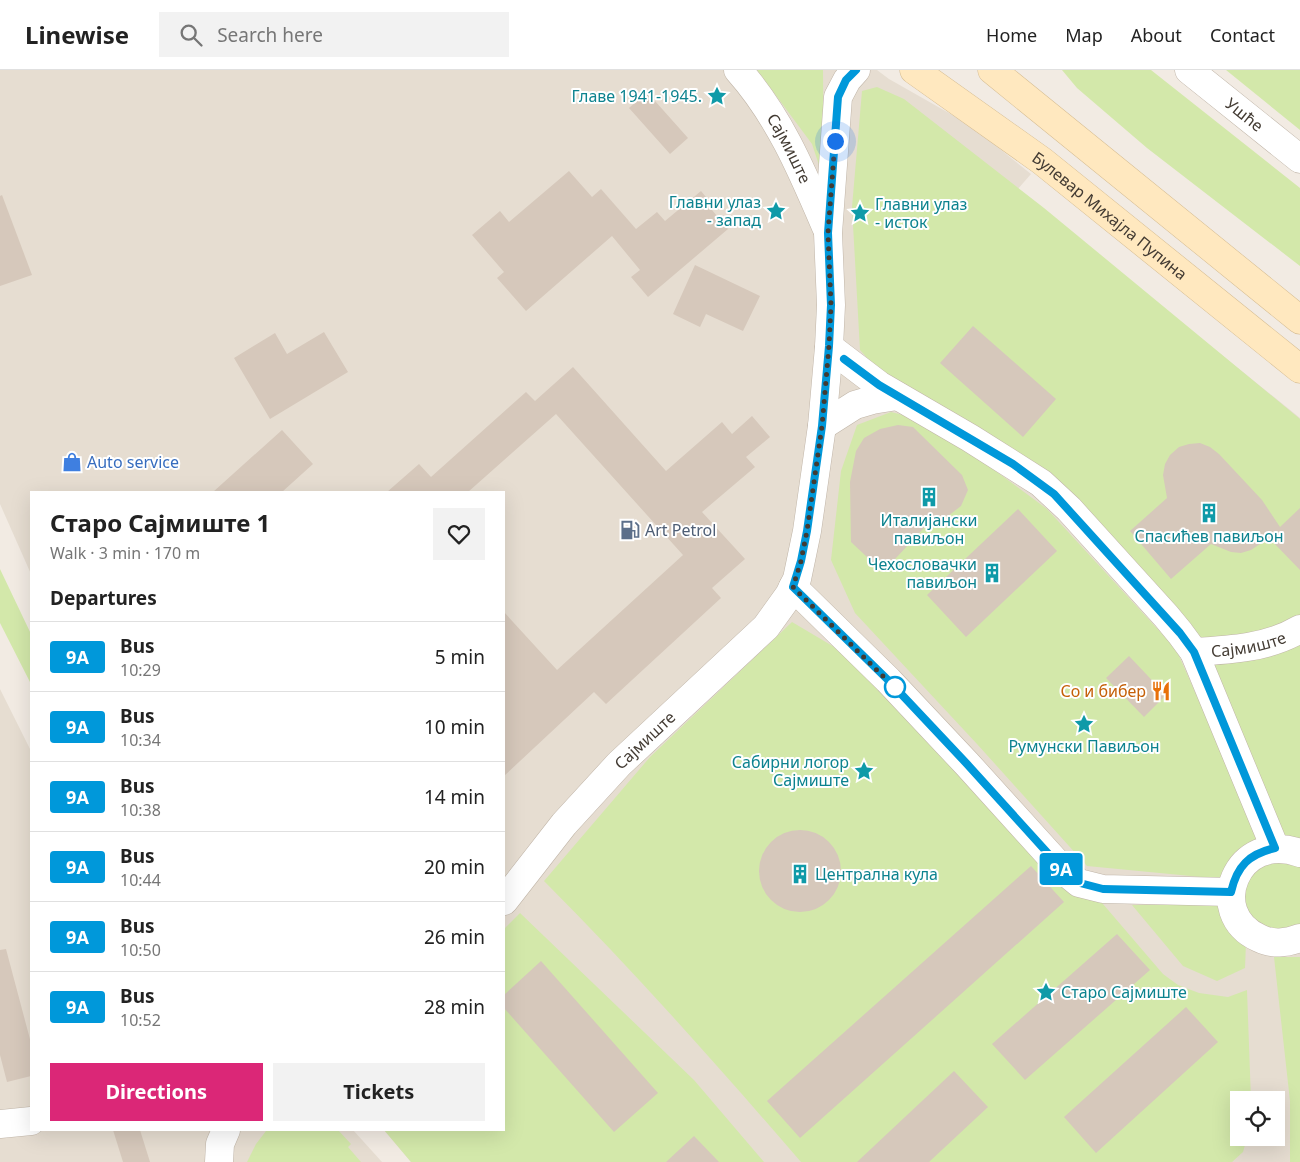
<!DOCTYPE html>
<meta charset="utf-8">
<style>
body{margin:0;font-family:"Noto Sans",sans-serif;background:#f2f2f2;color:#222;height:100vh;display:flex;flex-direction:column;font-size:19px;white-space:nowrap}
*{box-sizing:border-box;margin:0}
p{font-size:16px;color:#767676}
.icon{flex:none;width:28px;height:28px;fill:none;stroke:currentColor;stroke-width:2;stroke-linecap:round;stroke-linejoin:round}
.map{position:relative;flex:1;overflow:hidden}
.drawer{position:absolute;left:30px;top:421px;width:475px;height:640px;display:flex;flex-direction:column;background:#fff;border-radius:0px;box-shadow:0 5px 20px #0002}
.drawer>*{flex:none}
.badge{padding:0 10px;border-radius:4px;font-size:18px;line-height:32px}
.tools{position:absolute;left:1230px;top:1021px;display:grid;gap:10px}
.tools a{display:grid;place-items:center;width:55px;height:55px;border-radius:0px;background:#fff;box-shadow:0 5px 20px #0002;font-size:25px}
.you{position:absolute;width:25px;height:25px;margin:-12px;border:4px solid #fff;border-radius:50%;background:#1a73e8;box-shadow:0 0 0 8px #1a73e833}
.map>.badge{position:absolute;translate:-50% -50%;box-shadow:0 0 0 2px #fff}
h2{padding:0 20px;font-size:19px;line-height:45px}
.round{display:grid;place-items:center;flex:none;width:52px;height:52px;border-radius:0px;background:#f2f2f2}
.headline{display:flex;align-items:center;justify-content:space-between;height:85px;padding:0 20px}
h1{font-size:24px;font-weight:700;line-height:38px}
.action{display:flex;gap:10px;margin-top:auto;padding:10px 20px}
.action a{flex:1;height:58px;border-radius:0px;background:#db2777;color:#fff;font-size:20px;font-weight:700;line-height:58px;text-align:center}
.action a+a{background:#f2f2f2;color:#222}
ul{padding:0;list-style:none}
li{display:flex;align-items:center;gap:15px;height:70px;padding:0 20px;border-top:1px solid #e0e0e0}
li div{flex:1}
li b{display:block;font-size:19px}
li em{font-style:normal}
li .badge{min-width:55px;font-weight:700;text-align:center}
header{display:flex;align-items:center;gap:30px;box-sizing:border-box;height:70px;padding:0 25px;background:#fff;border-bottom:1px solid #e0e0e0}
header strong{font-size:24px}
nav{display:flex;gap:28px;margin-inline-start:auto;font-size:18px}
.search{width:350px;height:45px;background:#f2f2f2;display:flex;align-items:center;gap:12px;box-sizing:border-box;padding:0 18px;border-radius:0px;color:#767676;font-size:19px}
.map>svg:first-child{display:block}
.residential{fill:#e6ddd1;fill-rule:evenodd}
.green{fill:#d3e8aa}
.building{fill:#d6c8bb}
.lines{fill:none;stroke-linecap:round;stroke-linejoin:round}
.street-casing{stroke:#c0b5a8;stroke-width:29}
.secondary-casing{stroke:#d6bd93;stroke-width:29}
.street{stroke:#fff;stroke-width:28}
.secondary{stroke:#ffe8bf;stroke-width:28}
.line-casing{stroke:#fff;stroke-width:11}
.line{stroke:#0098da;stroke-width:8}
.walk{stroke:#433b33;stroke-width:5;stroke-dasharray:0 9}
.stop-dot{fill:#fff;stroke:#0098da;stroke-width:2.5}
.labels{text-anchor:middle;stroke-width:4;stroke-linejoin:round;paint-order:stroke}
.culture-label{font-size:16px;fill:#0d838f;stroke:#fff;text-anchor:end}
.street-label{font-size:16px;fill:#433b33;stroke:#fff}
.shop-label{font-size:16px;fill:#366cbe;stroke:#fff;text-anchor:start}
.service-label{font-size:16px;fill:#4e5e75;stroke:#fff;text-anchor:start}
.food-label{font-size:16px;fill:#c56008;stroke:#fff;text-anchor:end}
</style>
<header>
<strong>Linewise</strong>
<div class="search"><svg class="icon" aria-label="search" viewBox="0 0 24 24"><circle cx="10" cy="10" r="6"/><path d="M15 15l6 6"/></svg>Search here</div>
<nav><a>Home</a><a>Map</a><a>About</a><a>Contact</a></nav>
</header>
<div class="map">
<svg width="1300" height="1092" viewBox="0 0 1300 1092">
<rect width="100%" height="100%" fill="#f2ebe3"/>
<path class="residential" d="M 0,0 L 877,0 L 889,9 L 970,55 L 1031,104 L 1017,120 L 1300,348 L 1300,1092 L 411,1092 L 384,1060 L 504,1060 L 504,422 L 31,422 L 31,504 L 0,434 ZM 1239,1030 L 1276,1030 L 1276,1068 L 1239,1068 Z
M 0,619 L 31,681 L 31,1060 L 353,1060 L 382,1092 L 0,1092 Z"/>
<path class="green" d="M 757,0 L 823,0 L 824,110 L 812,74 Z
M 1062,0 L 1151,0 L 1300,118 L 1300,196 L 1147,78 L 1077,18 Z
M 1226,0 L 1300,0 L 1300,60 Z
M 877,17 L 904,29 L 1044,138 L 1300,349 L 1300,771 L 1280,765 L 1140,499 L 878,300 L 860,280 L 852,137 L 862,21 Z
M 891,342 L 928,351 L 1047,439 L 1176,579 L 1260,769 C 1237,776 1230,788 1222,809 L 1087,796 L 977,674 L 855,543 L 831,490 L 841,401 L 857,355 Z
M 0,499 L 31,564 L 31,614 L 0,553 Z
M 792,552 L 841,581 L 1039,788 L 1097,827 L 1163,904 L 1178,915 L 1199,923 L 1228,927 L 1247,920 L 1251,1030 L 1239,1030 L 1239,1068 L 1247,1068 L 1243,1082 L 1232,1092 L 801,1092 C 718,996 634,901 544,811 L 650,687 Z
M 1300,792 L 1300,857 L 1274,866 L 1247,849 L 1243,811 L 1259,793 Z
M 1222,834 L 1246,873 L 1245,898 L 1217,911 L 1183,896 L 1132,835 Z
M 520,843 L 694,1010 L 764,1092 L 411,1092 L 384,1060 L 504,1060 L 504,859 Z
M 1274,887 L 1300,887 L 1300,1092 L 1290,1092 L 1290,1031 Z
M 288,1060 L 338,1060 L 351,1074 L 348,1077 L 361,1092 L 247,1092 L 256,1074 L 266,1061 Z"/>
<path class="building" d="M 647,22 L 688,68 L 670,84 L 629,38 Z
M 569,101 L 592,127 L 601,119 L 636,159 L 657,142 L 665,151 L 701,121 L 715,138 L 712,140 L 728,159 L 648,227 L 631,207 L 640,200 L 612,166 L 526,241 L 497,208 L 504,202 L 472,165 L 500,141 L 509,152 Z
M 2,125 L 32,205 L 0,216 L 0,126 Z
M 695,195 L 760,226 L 743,261 L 706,244 L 700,257 L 673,244 Z
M 973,256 L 1056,329 L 1023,367 L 940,293 Z
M 324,262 L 348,302 L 270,349 L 234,288 L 275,263 L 287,284 Z
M 573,297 L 666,401 L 722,352 L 732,364 L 752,346 L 770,367 L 746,387 L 755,397 L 702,442 L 745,489 L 712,518 L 721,528 L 606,634 L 594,622 L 504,706 L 504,542 L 557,600 L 683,485 L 556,344 L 468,422 L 387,422 L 419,394 L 431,407 L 526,322 L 535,331 Z
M 898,355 L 913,357 L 962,405 L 968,420 L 961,436 L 948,446 L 935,446 L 883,502 L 851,472 L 850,412 L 856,381 L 864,368 L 880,359 Z
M 282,360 L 313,394 L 282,422 L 213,422 Z
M 1200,373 L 1210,377 L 1219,384 L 1262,430 L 1280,457 L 1300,438 L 1300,500 L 1269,468 L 1251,480 L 1241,483 L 1231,482 L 1211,474 L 1171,509 L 1130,461 L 1167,428 L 1163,405 L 1165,394 L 1170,385 L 1179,377 L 1189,374 Z
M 1018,439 L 1057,481 L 966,567 L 927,525 Z
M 1129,586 L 1166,625 L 1144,647 L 1106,608 Z
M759 801a41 41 0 1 1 82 0a41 41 0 1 1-82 0Z
M 1031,796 L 1064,832 L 800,1068 L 767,1031 Z
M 1117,864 L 1150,900 L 1025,1010 L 992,974 Z
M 6,879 L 31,973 L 31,1006 L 7,1012 L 0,985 L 0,880 Z
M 541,891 L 658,1023 L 614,1062 L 504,938 L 504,925 Z
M 1186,937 L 1218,972 L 1096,1083 L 1064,1047 Z
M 954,1001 L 988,1037 L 929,1092 L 857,1092 Z
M 113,1060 L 140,1060 L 150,1092 L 123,1092 Z
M 694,1066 L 719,1092 L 666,1092 Z"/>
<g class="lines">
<defs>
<g id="street">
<path id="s1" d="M 738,0 C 779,46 802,101 826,157"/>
<path id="s2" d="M 1189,0 L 1300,89"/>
<path d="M 829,277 L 879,315 L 970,368 L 1041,413 L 1069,439 L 1166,546 L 1180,563 L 1194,582 L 1275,778"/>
<path d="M 822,356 L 855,335 L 872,330 L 897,326"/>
<path d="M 793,517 L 888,610 L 967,694 L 1063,800 L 1079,813 L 1103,819 L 1231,822"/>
<path id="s3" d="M 1194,582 C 1230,580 1268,578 1300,559"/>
<path d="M 1300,783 C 1237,760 1204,843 1259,868 C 1273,875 1286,873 1300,868"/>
<path id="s4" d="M 504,831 L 564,754 L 619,694 L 766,557 L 789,525 L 797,509 L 807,461 L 822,356 L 829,277 L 831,235 L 828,163 L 838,27 L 847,10 L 856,0"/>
<path d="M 0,1054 L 31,1051"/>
<path d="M 219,1092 L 220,1074 L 226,1060"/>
</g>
<g id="secondary">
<path id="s5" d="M 914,0 L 1042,91 L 1300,299"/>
<path d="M 992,0 L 1300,250"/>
</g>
</defs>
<use href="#street" class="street-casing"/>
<use href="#secondary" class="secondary-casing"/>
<use href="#street" class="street"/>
<use href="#secondary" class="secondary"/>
</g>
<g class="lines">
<defs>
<path id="line" d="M 844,289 L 879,315 L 1013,394 L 1054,424 L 1180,563 L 1194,582 L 1275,778 C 1249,784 1237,796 1231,822 L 1103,819 L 1080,813 L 1063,800 L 967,694 L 888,610 L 793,517 L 801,491 L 807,461 L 822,356 L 829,276 L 831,235 L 828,163 L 838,27 L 846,10 L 856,0"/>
</defs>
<use href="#line" class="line-casing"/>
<use href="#line" class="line"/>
<path class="walk" d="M 835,71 L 828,163 L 831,235 L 829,276 L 822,356 L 807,461 L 801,491 L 793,517 L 901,624 L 895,617"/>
</g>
<defs>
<symbol id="sight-bare" viewBox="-9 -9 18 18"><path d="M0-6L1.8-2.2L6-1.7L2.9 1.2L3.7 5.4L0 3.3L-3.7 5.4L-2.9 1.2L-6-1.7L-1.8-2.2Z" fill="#0f9aa8" stroke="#fff" stroke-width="2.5" paint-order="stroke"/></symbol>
<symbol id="shop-bare" viewBox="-9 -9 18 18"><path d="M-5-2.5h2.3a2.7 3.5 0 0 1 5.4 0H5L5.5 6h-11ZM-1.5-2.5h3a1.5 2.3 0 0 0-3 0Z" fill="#3f7fe0" stroke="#fff" stroke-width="2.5" paint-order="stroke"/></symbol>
<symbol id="building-bare" viewBox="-9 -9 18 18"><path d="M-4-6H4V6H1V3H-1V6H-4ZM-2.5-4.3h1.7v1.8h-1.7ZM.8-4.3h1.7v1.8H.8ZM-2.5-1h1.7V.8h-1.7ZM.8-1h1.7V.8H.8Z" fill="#0f9aa8" stroke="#fff" stroke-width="2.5" paint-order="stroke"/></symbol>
<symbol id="fuel-bare" viewBox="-9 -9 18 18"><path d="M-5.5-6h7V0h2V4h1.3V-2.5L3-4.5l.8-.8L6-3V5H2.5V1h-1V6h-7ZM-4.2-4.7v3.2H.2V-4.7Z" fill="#5c6f8a" stroke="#fff" stroke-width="2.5" paint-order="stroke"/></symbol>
<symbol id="restaurant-bare" viewBox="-9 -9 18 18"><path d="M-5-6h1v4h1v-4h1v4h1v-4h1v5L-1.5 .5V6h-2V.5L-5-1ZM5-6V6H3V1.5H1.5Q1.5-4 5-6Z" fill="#e8710a" stroke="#fff" stroke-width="2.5" paint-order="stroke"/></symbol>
</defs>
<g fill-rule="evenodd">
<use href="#sight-bare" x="703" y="12" width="28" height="28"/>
<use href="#sight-bare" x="762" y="127" width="28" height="28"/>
<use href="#sight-bare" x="846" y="129" width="28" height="28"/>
<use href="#shop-bare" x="58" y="378" width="28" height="28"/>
<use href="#building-bare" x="915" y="413" width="28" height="28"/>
<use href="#building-bare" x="1195" y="429" width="28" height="28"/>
<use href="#fuel-bare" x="616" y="446" width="28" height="28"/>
<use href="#building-bare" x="978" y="489" width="28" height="28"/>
<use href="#restaurant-bare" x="1147" y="607" width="28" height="28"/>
<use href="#sight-bare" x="1070" y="640" width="28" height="28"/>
<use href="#sight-bare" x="850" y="687" width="28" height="28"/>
<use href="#building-bare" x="786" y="790" width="28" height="28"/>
<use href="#sight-bare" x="1032" y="908" width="28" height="28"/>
</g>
<circle class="stop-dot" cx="895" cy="617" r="10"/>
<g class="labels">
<g class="culture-label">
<text x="702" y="32">Главе 1941-1945.</text>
<text x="761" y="138">Главни улаз<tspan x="761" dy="18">- запад</tspan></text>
<text x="875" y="140" text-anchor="start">Главни улаз<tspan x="875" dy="18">- исток</tspan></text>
<text x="929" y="456" text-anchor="middle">Италијански<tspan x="929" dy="18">павиљон</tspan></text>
<text x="1209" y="472" text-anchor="middle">Спасићев павиљон</text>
<text x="977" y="500">Чехословачки<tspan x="977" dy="18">павиљон</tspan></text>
<text x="1084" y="682" text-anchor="middle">Румунски Павиљон</text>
<text x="849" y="698">Сабирни логор<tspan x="849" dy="18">Сајмиште</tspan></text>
<text x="815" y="810" text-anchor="start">Централна кула</text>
<text x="1061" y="928" text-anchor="start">Старо Сајмиште</text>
</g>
<g class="street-label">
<text dy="6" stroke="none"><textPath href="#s2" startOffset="71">Ушће</textPath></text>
<text dy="6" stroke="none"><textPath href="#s1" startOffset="94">Сајмиште</textPath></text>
<text dy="6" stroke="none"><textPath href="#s5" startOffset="244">Булевар Михајла Пупина</textPath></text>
<text dy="6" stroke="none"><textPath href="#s3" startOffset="55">Сајмиште</textPath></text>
<text dy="6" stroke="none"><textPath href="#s4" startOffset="214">Сајмиште</textPath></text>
</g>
<g class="shop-label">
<text x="87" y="398">Auto service</text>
</g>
<g class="service-label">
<text x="645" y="466">Art Petrol</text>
</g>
<g class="food-label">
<text x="1146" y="627">Со и бибер</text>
</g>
</g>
</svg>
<div class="tools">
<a><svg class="icon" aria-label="locate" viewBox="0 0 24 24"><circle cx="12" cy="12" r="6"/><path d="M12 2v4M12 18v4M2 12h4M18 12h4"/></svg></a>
</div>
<div class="you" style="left:835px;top:71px"></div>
<b class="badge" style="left:1061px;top:799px;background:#0098da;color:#fff">9A</b>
<section class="drawer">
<div class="headline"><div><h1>Старо Сајмиште 1</h1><p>Walk · 3 min · 170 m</p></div><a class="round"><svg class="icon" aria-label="heart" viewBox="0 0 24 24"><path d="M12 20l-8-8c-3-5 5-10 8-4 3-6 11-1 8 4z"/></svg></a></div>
<h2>Departures</h2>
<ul>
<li><span class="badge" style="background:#0098da;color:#fff">9A</span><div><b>Bus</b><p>10:29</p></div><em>5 min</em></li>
<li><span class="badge" style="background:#0098da;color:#fff">9A</span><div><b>Bus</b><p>10:34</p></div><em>10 min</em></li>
<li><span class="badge" style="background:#0098da;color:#fff">9A</span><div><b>Bus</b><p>10:38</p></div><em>14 min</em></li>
<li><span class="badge" style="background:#0098da;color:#fff">9A</span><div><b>Bus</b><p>10:44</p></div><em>20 min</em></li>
<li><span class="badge" style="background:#0098da;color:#fff">9A</span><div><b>Bus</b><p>10:50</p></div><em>26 min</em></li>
<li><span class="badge" style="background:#0098da;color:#fff">9A</span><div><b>Bus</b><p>10:52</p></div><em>28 min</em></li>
</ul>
<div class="action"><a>Directions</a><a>Tickets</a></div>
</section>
</div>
